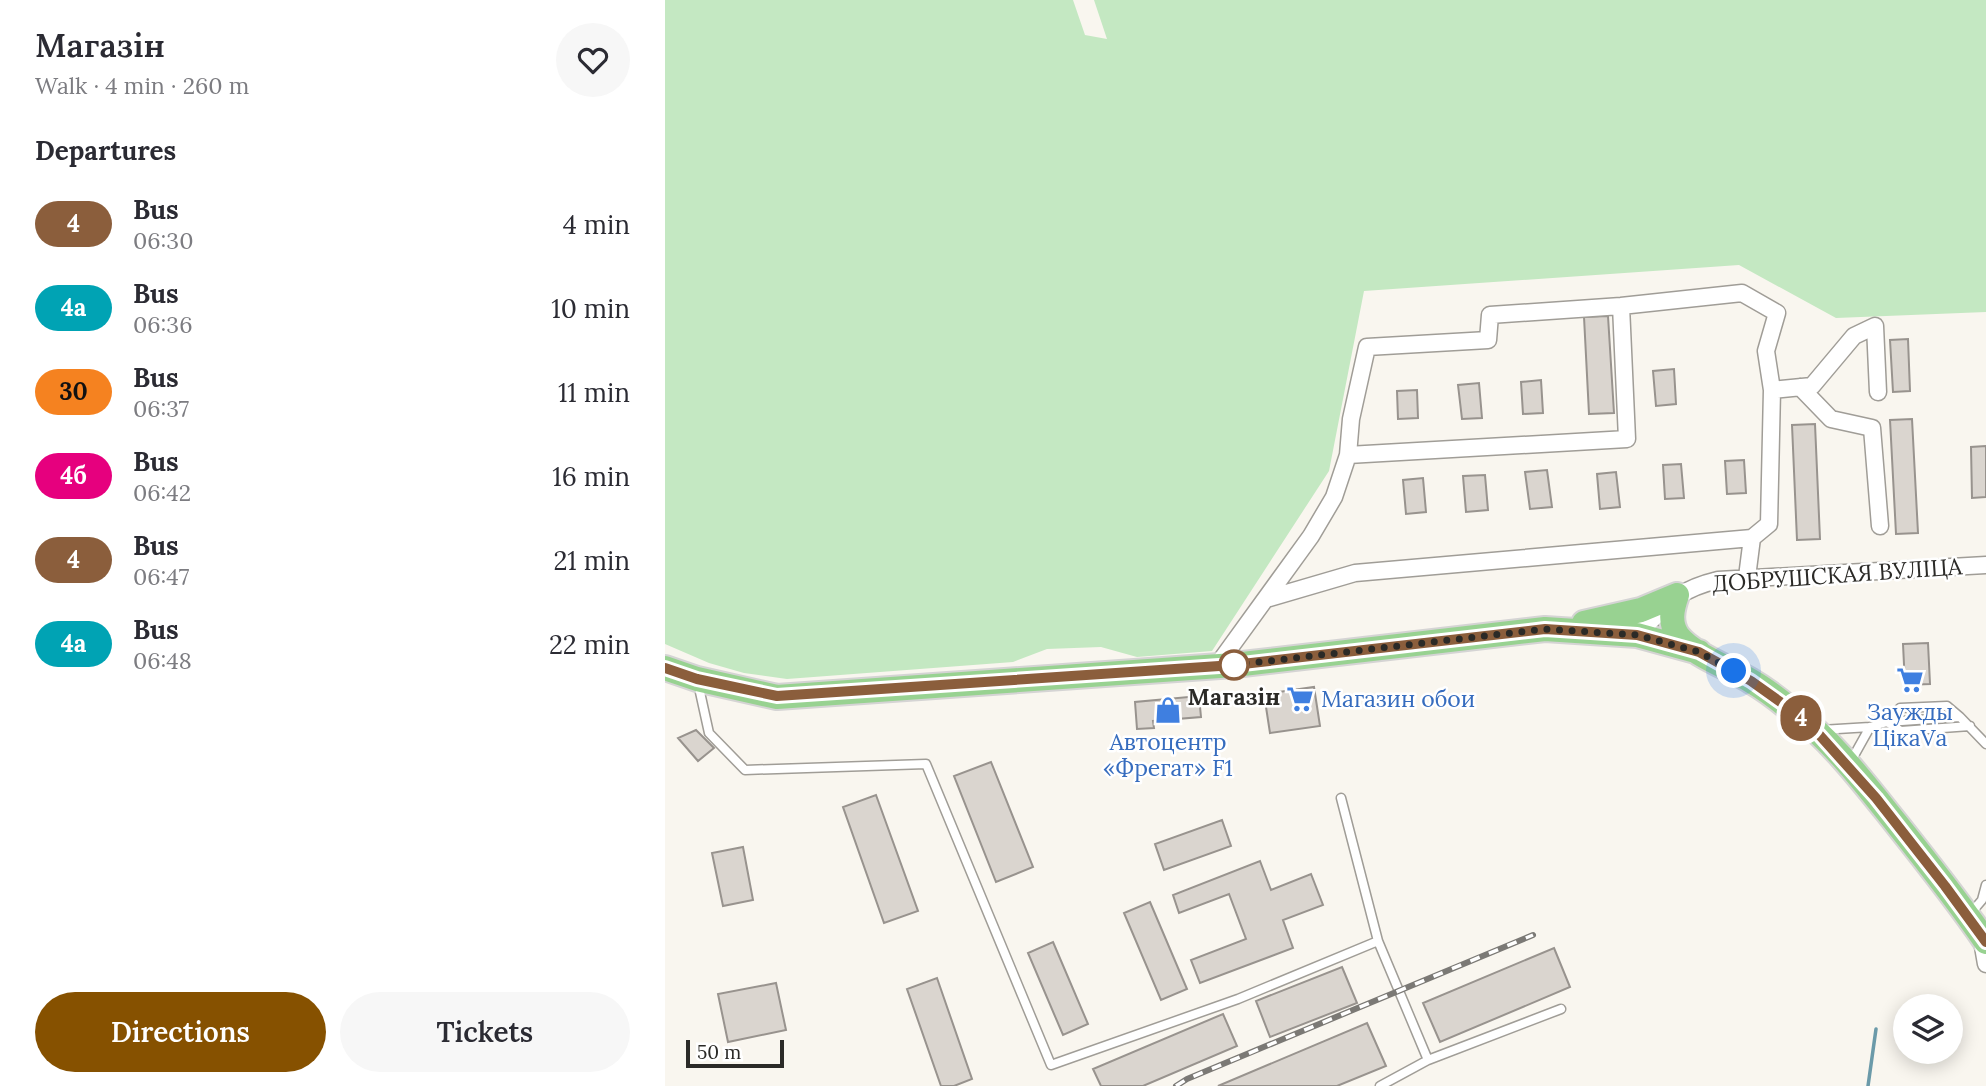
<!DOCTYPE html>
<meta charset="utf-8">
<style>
body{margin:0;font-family:Lora,serif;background:#f7f7f7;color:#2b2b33;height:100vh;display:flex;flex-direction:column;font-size:26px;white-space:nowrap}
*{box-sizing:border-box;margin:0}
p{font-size:23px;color:#7c7c81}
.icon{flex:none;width:38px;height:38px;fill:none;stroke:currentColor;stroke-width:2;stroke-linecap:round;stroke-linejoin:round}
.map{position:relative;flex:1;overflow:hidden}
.sheet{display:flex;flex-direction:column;background:#fff;width:665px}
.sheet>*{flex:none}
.badge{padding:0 14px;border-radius:23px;font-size:24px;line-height:46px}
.fabs{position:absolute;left:1228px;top:994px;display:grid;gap:14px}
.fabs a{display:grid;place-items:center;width:70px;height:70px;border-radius:50%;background:#fff;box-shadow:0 4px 18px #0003;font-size:35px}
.scale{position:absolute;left:21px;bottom:18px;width:98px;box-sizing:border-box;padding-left:7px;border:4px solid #2b2a27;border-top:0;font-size:19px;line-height:24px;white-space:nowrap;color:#2b2a27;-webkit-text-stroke:5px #fff;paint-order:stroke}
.you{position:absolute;width:35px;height:35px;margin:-18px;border:5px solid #fff;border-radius:50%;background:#1a73e8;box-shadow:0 0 0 10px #1a73e833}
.map>.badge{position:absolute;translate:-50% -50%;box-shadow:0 0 0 4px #fff}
h2{padding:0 35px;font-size:26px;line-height:63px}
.round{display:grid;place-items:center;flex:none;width:74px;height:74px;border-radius:37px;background:#f7f7f7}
.headline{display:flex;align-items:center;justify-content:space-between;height:119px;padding:0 35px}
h1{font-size:33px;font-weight:600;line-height:52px}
.cta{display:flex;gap:14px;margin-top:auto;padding:14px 35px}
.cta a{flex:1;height:80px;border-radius:42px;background:#865100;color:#fff;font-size:28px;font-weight:600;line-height:80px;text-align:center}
.cta a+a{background:#f7f7f7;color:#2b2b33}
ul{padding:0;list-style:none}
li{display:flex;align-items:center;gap:21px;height:84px;padding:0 35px}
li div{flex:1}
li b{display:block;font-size:26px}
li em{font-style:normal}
li .badge{min-width:77px;font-weight:700;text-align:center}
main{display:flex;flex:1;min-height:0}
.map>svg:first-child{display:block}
.green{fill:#c4e8c2}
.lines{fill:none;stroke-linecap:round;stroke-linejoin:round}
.stream{stroke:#6b9aa9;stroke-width:3.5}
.building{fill:#dad5cf;stroke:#98938e;stroke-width:2}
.lane-casing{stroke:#a09d97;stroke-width:11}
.street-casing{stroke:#a09d97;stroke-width:19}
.primary-casing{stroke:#d5d4d4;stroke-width:28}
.lane{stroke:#fff;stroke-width:8}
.street{stroke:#fff;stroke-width:16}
.primary{stroke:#98d291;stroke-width:24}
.rail-casing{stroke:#7b7975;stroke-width:6}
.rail{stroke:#fff;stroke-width:3.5;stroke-dasharray:10;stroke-linecap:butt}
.line-casing{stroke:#fff;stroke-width:16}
.line{stroke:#8b5e3c;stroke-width:10}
.walk{stroke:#2b2a27;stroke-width:7;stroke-dasharray:0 12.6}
.stop-dot{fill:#fff;stroke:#8b5e3c;stroke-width:3.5}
.labels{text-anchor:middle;stroke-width:5;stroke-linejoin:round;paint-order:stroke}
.street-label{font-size:23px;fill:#2b2a27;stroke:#fff}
.stop-label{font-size:23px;font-weight:bold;fill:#2b2a27;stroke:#fff}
.shop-label{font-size:23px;fill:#366cbe;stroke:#fff}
</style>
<main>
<section class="sheet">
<div class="headline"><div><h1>Магазін</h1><p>Walk · 4 min · 260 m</p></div><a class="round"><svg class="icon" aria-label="heart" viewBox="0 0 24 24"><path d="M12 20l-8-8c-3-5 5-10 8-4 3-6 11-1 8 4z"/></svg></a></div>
<h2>Departures</h2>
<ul>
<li><span class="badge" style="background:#8b5e3c;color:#fff">4</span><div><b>Bus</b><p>06:30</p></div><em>4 min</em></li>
<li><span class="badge" style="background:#00a3b4;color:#fff">4а</span><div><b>Bus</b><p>06:36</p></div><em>10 min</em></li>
<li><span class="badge" style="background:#f58220;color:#111">30</span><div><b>Bus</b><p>06:37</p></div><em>11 min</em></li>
<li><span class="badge" style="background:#e6007e;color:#fff">4б</span><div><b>Bus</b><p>06:42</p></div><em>16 min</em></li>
<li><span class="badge" style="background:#8b5e3c;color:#fff">4</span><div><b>Bus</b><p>06:47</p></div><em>21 min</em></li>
<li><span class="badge" style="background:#00a3b4;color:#fff">4а</span><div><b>Bus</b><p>06:48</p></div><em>22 min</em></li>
</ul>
<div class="cta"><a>Directions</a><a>Tickets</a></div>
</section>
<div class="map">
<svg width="1321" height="1086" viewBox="0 0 1321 1086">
<rect width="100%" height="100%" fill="#f9f6ef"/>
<path class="green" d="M 0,0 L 408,0 L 420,35 L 442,39 L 429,0 L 1321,0 L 1321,312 L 1171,318 L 1074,265 L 699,291 L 664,471 L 547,651 L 472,657 L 436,647 L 382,649 L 348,662 L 122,679 L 79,673 L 44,663 L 0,644 Z"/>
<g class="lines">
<path class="stream" d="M 1203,1086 L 1211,1029"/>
</g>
<path class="building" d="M 943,316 L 949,413 L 924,414 L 919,317 Z
M 1243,339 L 1245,391 L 1228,392 L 1225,340 Z
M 1009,369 L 1011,404 L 991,406 L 988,371 Z
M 876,380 L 878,413 L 858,414 L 856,382 Z
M 814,383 L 817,418 L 797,419 L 793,385 Z
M 752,390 L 753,418 L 733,419 L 732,391 Z
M 1247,419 L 1253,533 L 1231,534 L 1225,420 Z
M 1150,424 L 1155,539 L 1132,540 L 1127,425 Z
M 1321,446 L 1321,497 L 1307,498 L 1306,447 Z
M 1079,460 L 1081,493 L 1062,494 L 1060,461 Z
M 1016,464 L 1019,498 L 1000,499 L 998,465 Z
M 882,470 L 887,507 L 865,509 L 860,472 Z
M 951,472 L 955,507 L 935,509 L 932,474 Z
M 820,475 L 823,510 L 801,512 L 798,476 Z
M 758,478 L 761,512 L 741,514 L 738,480 Z
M 1263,643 L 1265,684 L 1240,685 L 1238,644 Z
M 649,687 L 655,726 L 605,733 L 599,694 Z
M 534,696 L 536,717 L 488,721 L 489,728 L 472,729 L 470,702 Z
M 31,730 L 49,748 L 33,761 L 13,738 Z
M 326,762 L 368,867 L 331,882 L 289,776 Z
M 211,795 L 253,911 L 219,923 L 178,807 Z
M 557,820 L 566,846 L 499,870 L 490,844 Z
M 78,847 L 88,900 L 58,906 L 47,853 Z
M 595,861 L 606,890 L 646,874 L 658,905 L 618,920 L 628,948 L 535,983 L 526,960 L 581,939 L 564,894 L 514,913 L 508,895 Z
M 485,902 L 522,989 L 496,1000 L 459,913 Z
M 388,942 L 423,1024 L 398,1035 L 363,953 Z
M 889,948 L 905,987 L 775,1042 L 758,1003 Z
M 677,967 L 692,1003 L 605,1037 L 591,1001 Z
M 272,978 L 307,1079 L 289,1086 L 276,1086 L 242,989 Z
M 111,983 L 121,1030 L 63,1042 L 53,994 Z
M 558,1014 L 572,1046 L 478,1086 L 436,1086 L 428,1069 Z
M 702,1023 L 721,1066 L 672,1086 L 553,1086 Z"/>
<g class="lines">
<defs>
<path id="lane" d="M 33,683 L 44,733 L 80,770 L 261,764 L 386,1065 L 573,999 L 713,941
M 1295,717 L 1282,706 L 1235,708 L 1222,722 L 1236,731 L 1305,726
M 1156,730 L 1205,727 L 1222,722 L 1295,717 L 1321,744
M 1186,761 L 1205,727
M 676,798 L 713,941 L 763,1060
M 1305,914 L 1317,900 L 1321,885
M 715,1086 L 763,1060 L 896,1009"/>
<path id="street" d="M 1135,387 L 1166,419 L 1207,428 L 1215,526
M 1107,390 L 1147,386 L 1189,336 L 1210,326 L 1213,392
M 683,455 L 962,439 L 956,306
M 601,599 L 690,573 L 1087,538
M 972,635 C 1002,605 1011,590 1053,580 L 1321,565
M 551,667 L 646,536 L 669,497 L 683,455 L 686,419 L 702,347 L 823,340 L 825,315 L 956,306 L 1077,293 L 1112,313 L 1101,351 L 1107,390 L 1104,524 L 1087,538 L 1082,577
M 1316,935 L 1321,964"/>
<path id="primary" d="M 1012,595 C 1007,609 1004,623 1013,636 C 1028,655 1065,668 1086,681 C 1100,689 1113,699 1125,709 C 1166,739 1199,783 1231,823 C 1262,862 1293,901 1321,942
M 919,623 L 976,610 L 1012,595
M 0,668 L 32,679 L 112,697 L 569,665 L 880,629 L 972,635 L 1034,652"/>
</defs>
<use href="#lane" class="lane-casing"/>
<use href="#street" class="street-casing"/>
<use href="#primary" class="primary-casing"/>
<use href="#lane" class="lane"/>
<use href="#street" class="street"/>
<use href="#primary" class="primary"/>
<defs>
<path id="rail" d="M 511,1086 L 522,1079 L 868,935"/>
</defs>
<use href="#rail" class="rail-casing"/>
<use href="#rail" class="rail"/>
</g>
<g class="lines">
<defs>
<path id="line" d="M 0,668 L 32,679 L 112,696 L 569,665 L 880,629 L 972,635 L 1034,652 L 1086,681 L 1128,711 L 1150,730 L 1211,798 L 1280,886 L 1321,942"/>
</defs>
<use href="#line" class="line-casing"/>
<use href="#line" class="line"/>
<path class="walk" d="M 569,665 L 880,629 L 972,635 L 1034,652 L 1069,671"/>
</g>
<defs>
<symbol id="supermarket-bare" viewBox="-9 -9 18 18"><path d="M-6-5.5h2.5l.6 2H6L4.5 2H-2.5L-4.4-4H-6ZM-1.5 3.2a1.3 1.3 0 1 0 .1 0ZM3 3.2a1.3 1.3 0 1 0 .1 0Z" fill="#3f7fe0" stroke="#fff" stroke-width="2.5" paint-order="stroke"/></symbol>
<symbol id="shop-bare" viewBox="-9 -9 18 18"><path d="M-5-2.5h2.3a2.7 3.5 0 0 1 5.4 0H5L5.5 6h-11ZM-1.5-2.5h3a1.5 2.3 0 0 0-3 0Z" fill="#3f7fe0" stroke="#fff" stroke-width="2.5" paint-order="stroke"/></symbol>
</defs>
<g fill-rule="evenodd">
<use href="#supermarket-bare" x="1226" y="661" width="38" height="38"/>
<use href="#supermarket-bare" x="616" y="680" width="38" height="38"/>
<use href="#shop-bare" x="484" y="691" width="38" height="38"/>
</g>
<circle class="stop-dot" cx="569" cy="665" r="14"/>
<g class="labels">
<g class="street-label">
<text transform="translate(1172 575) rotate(-4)" y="8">ДОБРУШСКАЯ ВУЛІЦА</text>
</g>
<g class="stop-label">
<text x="569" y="705">Магазін</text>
</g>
<g class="shop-label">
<text x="656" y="707" text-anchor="start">Магазин обои</text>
<text x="1245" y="720">Заужды<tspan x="1245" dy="26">ЦікаVа</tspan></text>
<text x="503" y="750">Автоцентр<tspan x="503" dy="26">«Фрегат» F1</tspan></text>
</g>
</g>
</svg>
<div class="fabs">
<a><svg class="icon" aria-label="layers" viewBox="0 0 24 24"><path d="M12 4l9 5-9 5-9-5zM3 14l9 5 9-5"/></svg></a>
</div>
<div class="scale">50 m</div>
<div class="you" style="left:1069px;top:671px"></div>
<b class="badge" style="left:1136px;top:718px;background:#8b5e3c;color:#fff">4</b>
</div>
</main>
